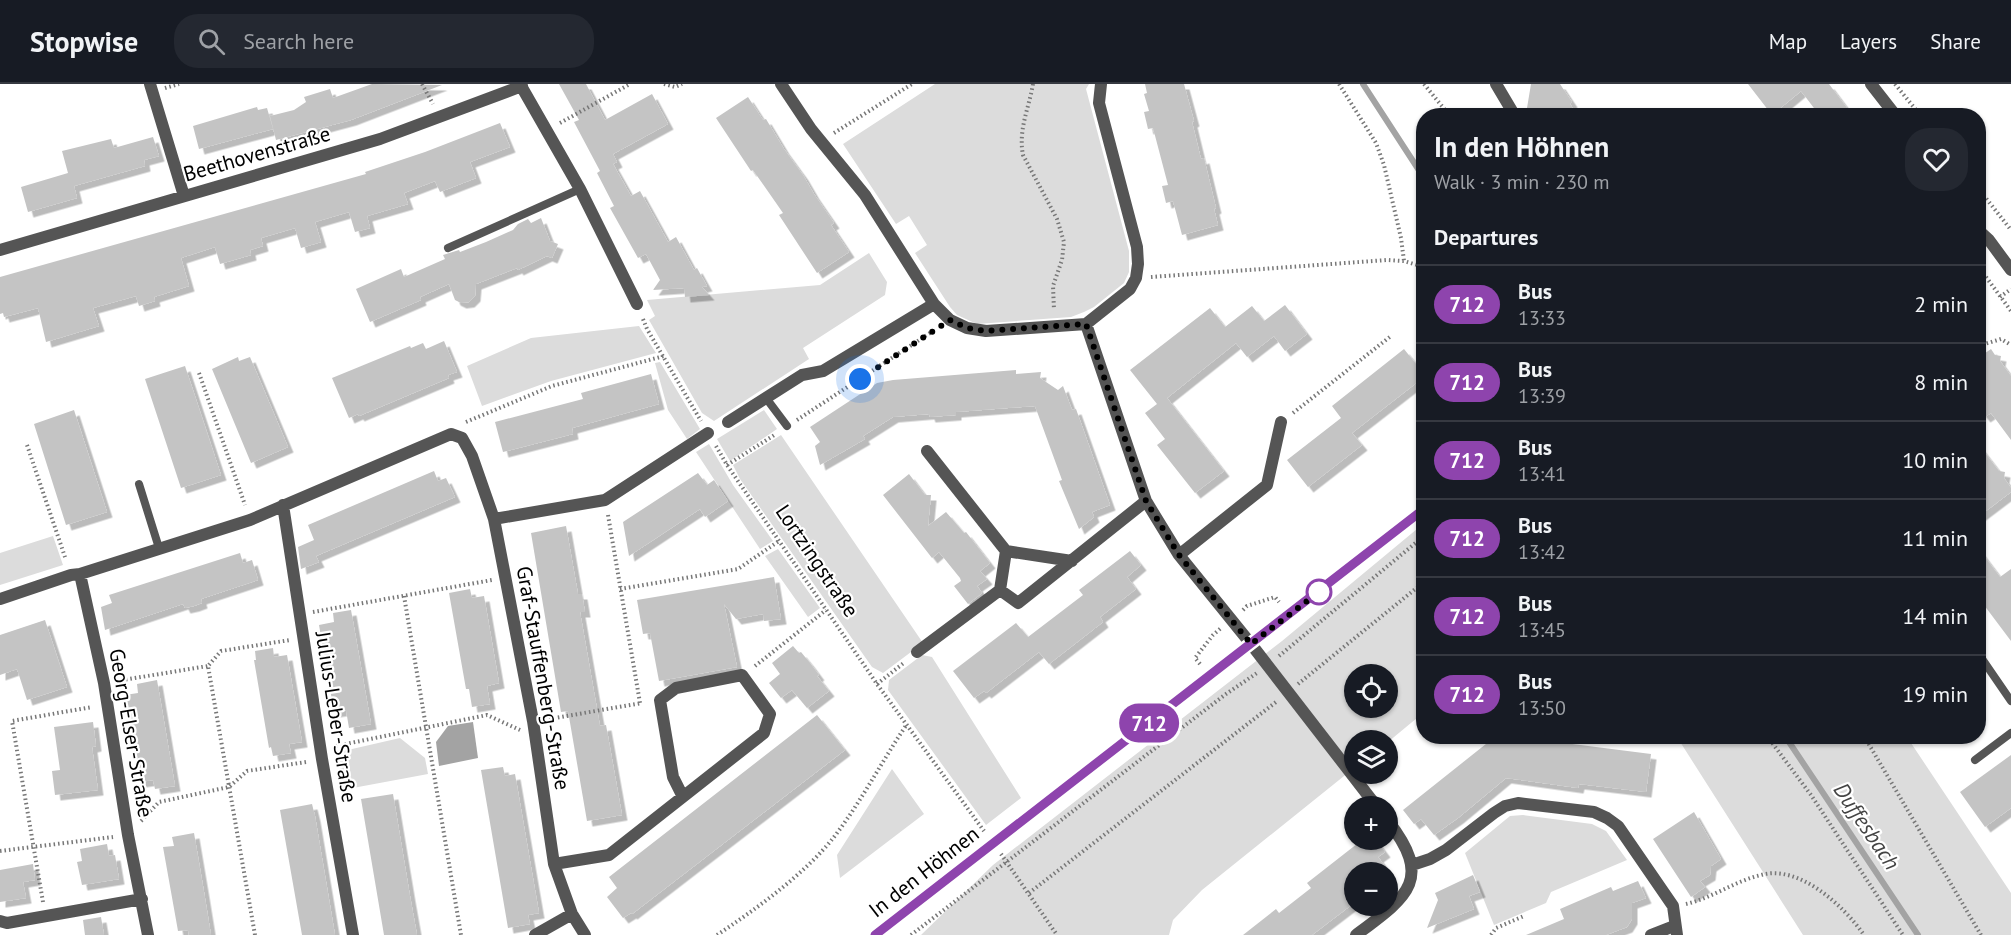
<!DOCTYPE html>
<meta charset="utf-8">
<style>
body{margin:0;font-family:"PT Sans",sans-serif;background:#242831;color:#f1f3f6;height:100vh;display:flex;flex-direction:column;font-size:22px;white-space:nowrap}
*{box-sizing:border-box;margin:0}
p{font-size:20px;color:#9ea1a6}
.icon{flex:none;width:33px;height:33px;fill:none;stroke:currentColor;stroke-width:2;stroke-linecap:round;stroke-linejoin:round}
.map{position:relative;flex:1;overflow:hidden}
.side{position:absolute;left:1416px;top:24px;width:570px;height:636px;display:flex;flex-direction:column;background:#171b24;border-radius:24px;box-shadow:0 2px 4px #0004}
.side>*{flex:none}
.badge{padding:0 12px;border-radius:20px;font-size:21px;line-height:39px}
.tools{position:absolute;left:1344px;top:580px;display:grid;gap:12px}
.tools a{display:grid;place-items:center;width:54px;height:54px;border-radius:50%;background:#171b24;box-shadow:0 2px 4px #0004;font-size:30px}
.you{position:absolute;width:30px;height:30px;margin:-15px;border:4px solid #fff;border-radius:50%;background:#1a73e8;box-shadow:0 0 0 9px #1a73e833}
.map>.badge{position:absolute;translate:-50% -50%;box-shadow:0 0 0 3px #fff}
h2{padding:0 18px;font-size:22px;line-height:54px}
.round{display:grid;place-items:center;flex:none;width:63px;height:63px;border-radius:24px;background:#242831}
.overview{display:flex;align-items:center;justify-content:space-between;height:102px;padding:0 18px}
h1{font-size:28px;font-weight:800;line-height:45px}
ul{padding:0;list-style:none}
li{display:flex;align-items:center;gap:18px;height:78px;padding:0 18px;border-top:2px solid #363941}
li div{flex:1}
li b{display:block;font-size:22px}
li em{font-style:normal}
li .badge{min-width:66px;font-weight:700;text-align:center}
header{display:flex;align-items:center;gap:36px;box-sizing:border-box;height:84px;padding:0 30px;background:#171b24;border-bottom:2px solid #363941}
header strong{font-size:28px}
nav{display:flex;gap:33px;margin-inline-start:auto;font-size:21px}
.search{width:420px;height:54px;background:#242831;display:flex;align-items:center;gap:15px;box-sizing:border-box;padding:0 21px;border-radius:24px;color:#9ea1a6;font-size:22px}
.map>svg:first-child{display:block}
.green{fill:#dcdcdc;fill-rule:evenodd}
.water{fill:#a3a3a3}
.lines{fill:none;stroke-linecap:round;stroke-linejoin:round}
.stream{stroke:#a3a3a3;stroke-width:6}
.building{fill:#c4c4c4;filter:url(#shadow)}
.path{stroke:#777;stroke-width:4;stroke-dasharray:1.5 3;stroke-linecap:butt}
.service{stroke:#555;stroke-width:8}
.minor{stroke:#555;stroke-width:12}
.tertiary{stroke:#555;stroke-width:12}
.line-casing{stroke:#fff;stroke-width:14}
.line{stroke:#8e44ad;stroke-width:9}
.walk{stroke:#000;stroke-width:6;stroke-dasharray:0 10.8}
.stop-dot{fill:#fff;stroke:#8e44ad;stroke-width:3}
.labels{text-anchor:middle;stroke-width:4.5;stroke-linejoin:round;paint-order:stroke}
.street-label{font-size:21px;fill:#000;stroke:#fff}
.water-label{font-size:22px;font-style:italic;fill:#444;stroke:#fff}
</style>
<header>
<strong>Stopwise</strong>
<div class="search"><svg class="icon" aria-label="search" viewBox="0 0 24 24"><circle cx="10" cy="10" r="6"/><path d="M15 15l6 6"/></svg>Search here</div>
<nav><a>Map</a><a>Layers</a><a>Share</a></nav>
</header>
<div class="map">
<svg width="2011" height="851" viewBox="0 0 2011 851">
<defs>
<filter id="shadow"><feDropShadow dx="5.5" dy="5.5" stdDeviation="0" flood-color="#0004"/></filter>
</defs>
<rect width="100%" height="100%" fill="#fff"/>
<path class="green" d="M 935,0 L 1089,0 L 1086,5 L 1129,167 L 1129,188 L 1124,199 L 1094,223 L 1084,228 L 1071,233 L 977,240 L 957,231 L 950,223 L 915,169 L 927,161 L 909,132 L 896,140 L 843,60 Z
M 869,169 L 887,198 L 885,211 L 803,264 L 809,275 L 714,337 L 702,329 L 649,236 L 655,232 L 647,216 L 820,201 Z
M 639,242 L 656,269 L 551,297 L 482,322 L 467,282 L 531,254 Z
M 660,278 L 700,345 L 687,355 L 668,326 L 655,279 Z
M 764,326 L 777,345 L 730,377 L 717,355 Z
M 781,351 L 923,559 L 883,589 L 872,583 L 740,395 L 733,381 Z
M 709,360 L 733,401 L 773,457 L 760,465 L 696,368 Z
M 1423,440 L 1423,629 L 1388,658 L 1354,657 L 1354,684 L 1202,806 L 1173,836 L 1169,851 L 921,851 L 993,781 L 1282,557 ZM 1354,591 L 1388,591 L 1388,624 L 1354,624 Z
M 53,452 L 63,481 L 0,501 L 0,469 Z
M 778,465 L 820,524 L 808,533 L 765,472 Z
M 922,571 L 932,573 L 1021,714 L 986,741 L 888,606 L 889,596 Z
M 1677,653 L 1907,653 L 2011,809 L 2011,851 L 1803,851 Z
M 400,654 L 425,674 L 428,690 L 342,706 L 339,668 Z
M 892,685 L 924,730 L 840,794 L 837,771 Z
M 1523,731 L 1592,740 L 1606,747 L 1627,776 L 1551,808 L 1546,819 L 1494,841 L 1465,769 L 1510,732 Z"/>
<path class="water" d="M 473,638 L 478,674 L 439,682 L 436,658 L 448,642 Z"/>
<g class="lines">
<path class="stream" d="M 1363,0 L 1424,94
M 1785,652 L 1918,851"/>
</g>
<path class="building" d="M 372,0 L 442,1 L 351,36 L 276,56 L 270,32 L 294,26 L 306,18 L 304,13 L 330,5 L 333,14 Z
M 559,0 L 586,0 L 605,36 L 652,10 L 668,40 L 613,70 L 617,78 L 613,80 L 631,112 L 640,107 L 668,158 L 676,153 L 694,186 L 697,184 L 707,202 L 702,203 L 709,211 L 685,213 L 684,204 L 653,206 L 660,196 L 646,170 L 638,174 L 610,124 L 614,122 L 597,89 L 600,87 L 574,38 L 579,36 Z
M 1145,0 L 1184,0 L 1194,37 L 1192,38 L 1201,75 L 1204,74 L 1216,124 L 1214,125 L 1218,141 L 1182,151 L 1173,117 L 1166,119 L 1162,102 L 1168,101 L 1153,44 L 1148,45 L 1144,28 L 1149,27 L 1144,10 L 1147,9 Z
M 1531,0 L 1560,0 L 1572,18 L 1570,20 L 1578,32 L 1532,32 L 1527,24 Z
M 1748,0 L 1829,0 L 1853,32 L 1820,32 L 1801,7 L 1772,31 Z
M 748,13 L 763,36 L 766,35 L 784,65 L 803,91 L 814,110 L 834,139 L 831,141 L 849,168 L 817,189 L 779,131 L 783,129 L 753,86 L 751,87 L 716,34 Z
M 257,23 L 258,26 L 267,24 L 273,45 L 199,65 L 193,42 Z
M 500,39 L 510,63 L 470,78 L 476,94 L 440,108 L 435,97 L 404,109 L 408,120 L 367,132 L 370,144 L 355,148 L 349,128 L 315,138 L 321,158 L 301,164 L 295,144 L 261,154 L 263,162 L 250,166 L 251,171 L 220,180 L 215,163 L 181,174 L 189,202 L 154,213 L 155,217 L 139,222 L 136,212 L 93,224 L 99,242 L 46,258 L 38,224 L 4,233 L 3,229 L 0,230 L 0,193 L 366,90 L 365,88 L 425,68 Z
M 153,53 L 159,72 L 144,76 L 145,82 L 74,102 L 77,114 L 28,128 L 21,103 L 68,89 L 62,67 L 111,55 L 114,64 Z
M 541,134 L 550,157 L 558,160 L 552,174 L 547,172 L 518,186 L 517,184 L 476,200 L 475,212 L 469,218 L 461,219 L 455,216 L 449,200 L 420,213 L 421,216 L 370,238 L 356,205 L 401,185 L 404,193 L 445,175 L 443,171 L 459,166 L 460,168 L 486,158 L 513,146 L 518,140 L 528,135 L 531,139 Z
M 1285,221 L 1307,250 L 1285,267 L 1274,252 L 1247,273 L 1236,259 L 1167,314 L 1224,387 L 1195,409 L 1157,361 L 1165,355 L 1145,329 L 1157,320 L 1130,286 L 1210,224 L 1225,243 L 1252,222 L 1264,237 Z
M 444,257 L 457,288 L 448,291 L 449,294 L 359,332 L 358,330 L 349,334 L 332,294 L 410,262 L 411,264 L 423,259 L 426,265 Z
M 1404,265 L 1424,290 L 1424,293 L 1352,349 L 1362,361 L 1308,403 L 1287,376 L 1341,334 L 1332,322 Z
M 1991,265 L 1995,271 L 2001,272 L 2000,277 L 2011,292 L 2011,356 L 1991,329 L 1985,333 L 1978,324 L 1978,274 Z
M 238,273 L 239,277 L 250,273 L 288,363 L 251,379 L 212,285 Z
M 185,282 L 221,391 L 181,404 L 145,295 Z
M 1016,286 L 1016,290 L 1041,288 L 1040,294 L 1058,306 L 1063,302 L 1072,326 L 1076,325 L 1110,421 L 1092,428 L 1094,433 L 1079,445 L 1059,397 L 1062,396 L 1035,322 L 956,328 L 956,331 L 930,333 L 929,330 L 893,333 L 863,352 L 865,355 L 820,381 L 815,362 L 820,358 L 810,343 L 877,299 L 893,296 Z
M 651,290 L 659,320 L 572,344 L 573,350 L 503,368 L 495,338 L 583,315 L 581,309 Z
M 74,326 L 107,428 L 66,441 L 34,340 Z
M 1978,360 L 1999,387 L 2005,388 L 2004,394 L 2011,404 L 2011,408 L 1978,433 Z
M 434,387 L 438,397 L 446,394 L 455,413 L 316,472 L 319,478 L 301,485 L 298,463 L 314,456 L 308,441 Z
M 698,389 L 707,401 L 714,396 L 728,417 L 705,433 L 700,425 L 629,472 L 623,438 Z
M 909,390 L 925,411 L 931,411 L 928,442 L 946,428 L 964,449 L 966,448 L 990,479 L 980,487 L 987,495 L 977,502 L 982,509 L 968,520 L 954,502 L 961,497 L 960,494 L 939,468 L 932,474 L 883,411 Z
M 566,442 L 578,510 L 582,510 L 585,528 L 580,528 L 600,642 L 606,641 L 622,731 L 587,737 L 568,627 L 561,628 L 531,449 Z
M 1978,464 L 2000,493 L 2011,485 L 2011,557 L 1978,513 Z
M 1130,467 L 1141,481 L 1127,493 L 1136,505 L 1100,533 L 1103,538 L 1049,580 L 1039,568 L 986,609 L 984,607 L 974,614 L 953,587 L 1016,539 L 1028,553 L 1083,511 L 1079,506 Z
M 240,469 L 243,479 L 252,476 L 258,496 L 201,515 L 202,519 L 194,522 L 185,524 L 183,520 L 105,546 L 101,523 L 112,519 L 109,511 Z
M 774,493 L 781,535 L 764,537 L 763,530 L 736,535 L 724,520 L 737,583 L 659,597 L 650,549 L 643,550 L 637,516 Z
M 470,505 L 472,514 L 484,512 L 499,599 L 487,602 L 490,620 L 472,623 L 469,605 L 466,605 L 449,509 Z
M 351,526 L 371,640 L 349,644 L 346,626 L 334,628 L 319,541 L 334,538 L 333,529 Z
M 45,536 L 67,603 L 27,616 L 17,585 L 0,591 L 0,551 Z
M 793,562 L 799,569 L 801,568 L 810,579 L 819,591 L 817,592 L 829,607 L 807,624 L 792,606 L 781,614 L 769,599 L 780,590 L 772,579 Z
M 273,564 L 274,573 L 287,571 L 302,658 L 289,660 L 291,669 L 273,672 L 271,663 L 269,664 L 254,576 L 256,576 L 255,567 Z
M 157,596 L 175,702 L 155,705 L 153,696 L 140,698 L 125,611 L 138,609 L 137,600 Z
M 817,631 L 845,666 L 632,830 L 631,829 L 623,834 L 607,813 L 617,804 L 609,793 Z
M 93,638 L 96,662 L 92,663 L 98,706 L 55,711 L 52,687 L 60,686 L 54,643 Z
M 1496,652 L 1533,652 L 1533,655 L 1651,670 L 1646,708 L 1579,700 L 1578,704 L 1506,694 L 1458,734 L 1434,751 L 1421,735 L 1414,740 L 1403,726 Z
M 2011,671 L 2011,724 L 1985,743 L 1960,708 Z
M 503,683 L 505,692 L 515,690 L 539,829 L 528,831 L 530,840 L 508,844 L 481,686 Z
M 393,710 L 410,812 L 417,851 L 384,851 L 361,715 Z
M 312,720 L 315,732 L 335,851 L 302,851 L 280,726 Z
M 1694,728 L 1721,775 L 1711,782 L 1710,791 L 1700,797 L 1705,803 L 1691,813 L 1653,755 Z
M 194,749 L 204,808 L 211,851 L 189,851 L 188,846 L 178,847 L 163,763 L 174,762 L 172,753 Z
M 1362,756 L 1376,756 L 1385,768 L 1378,773 L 1390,789 L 1354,789 L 1354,819 L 1312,851 L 1243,851 L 1276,825 L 1279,829 L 1311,804 L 1307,799 Z
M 107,760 L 109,772 L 115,771 L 119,795 L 82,801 L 77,778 L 82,777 L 80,765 Z
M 33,780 L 35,796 L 23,798 L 26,814 L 0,818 L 0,786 Z
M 1473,791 L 1480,808 L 1469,812 L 1474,825 L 1427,844 L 1438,816 L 1435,809 Z
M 1638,797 L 1646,814 L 1632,819 L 1632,835 L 1627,843 L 1606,851 L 1526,851 L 1564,835 L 1560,825 L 1611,803 L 1613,807 Z
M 101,833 L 104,851 L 85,851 L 83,836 Z"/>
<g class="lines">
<path class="path" d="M 422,0 L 433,20
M 664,0 L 675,3 L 682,0
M 1033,0 C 1029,24 1018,46 1023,71 L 1057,135 L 1064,158 L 1062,176 L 1053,202 L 1054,226
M 1339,0 L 1376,59 L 1384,81 L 1401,154 L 1404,177
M 1424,0 L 1450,32
M 1895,0 L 1921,32
M 165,4 L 179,0
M 560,39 L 630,0
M 834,49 L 912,0
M 1978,104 L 2011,146
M 1978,182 L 2011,227
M 1151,193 L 1387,176 L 1404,177 L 1424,183
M 2000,213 L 2011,205
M 643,235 L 647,245 L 701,337
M 1978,262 L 2001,255 L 2011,261
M 199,289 L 245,421
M 1293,329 L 1391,252
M 797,336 L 936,245
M 466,338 L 552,302 L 664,272
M 27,361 L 66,476
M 716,362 L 727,381 L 877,600 L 984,747
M 727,381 L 776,350
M 608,431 L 640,619
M 620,505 L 738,485 L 779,457
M 404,512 L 461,851
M 1243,526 L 1247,522 L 1275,513 L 1279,518
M 313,528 L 492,496
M 1279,572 L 1424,452
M 1200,580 L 1195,574 L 1213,551 L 1221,544
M 755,582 L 826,526
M 117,597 L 208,582
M 877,600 L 905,578
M 1298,600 L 1424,498
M 549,635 L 642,619
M 1767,652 L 1811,711 L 1903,851
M 1864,652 L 1981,851
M 336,662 L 487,631 L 520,646
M 141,737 L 159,718 L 229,703 L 247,687 L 306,678
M 0,767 L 113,753
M 1001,770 L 1057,851
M 1029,809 L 1276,618
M 43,818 L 12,637 L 92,623
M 1686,820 C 1712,814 1735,797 1761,791 C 1799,780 1844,822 1864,851
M 255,851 L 208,582 L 221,567 L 290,556
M 717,851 C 756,825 805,790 834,753 C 861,718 882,677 907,640
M 911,851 L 1226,610 L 1257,589
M 1491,851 L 1496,844 L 1524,832"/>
<path class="service" d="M 448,164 L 580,105
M 766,314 L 787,342
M 139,400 L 159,464
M 1978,569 L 2011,617
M 1975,676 L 2011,649"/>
<path class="minor" d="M 150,0 L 184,112
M 520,0 L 580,105 L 637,220
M 781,0 L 811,45 L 865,111 L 934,220 L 950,236 L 967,244 L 986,247 L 1086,240 L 1130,205 L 1136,194 L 1138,180 L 1137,163 L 1099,19 L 1101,0
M 1496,0 L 1515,32
M 1871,0 L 1896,32
M 0,166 L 380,55 L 522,2
M 1086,240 L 1146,417 L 1179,471 L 1251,560 L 1377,723
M 728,338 L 802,291 L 823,287 L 934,220
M 927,367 L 1006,467
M 283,421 L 322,675 L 353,851
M 494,435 L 605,416 L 708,349
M 1179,471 L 1267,401 L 1281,338
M 80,490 L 104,599 L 128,751 L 148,851
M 1000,506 L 1006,467 L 1072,477
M 0,515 L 71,491 L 80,490 L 250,436 L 451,350 L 462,354 L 472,372 L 494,435 L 533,637 L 554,780 L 572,830 L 585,851
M 917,568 L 1000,506 L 1018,519 L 1146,417
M 554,780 L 609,771 L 764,649 L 770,630 L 742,591 L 676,604 L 660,616 L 673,693 L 682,711
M 1412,781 L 1430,775 L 1446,766 L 1494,729 L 1505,722 L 1518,719 L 1594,728 L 1607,734 L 1618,742 L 1673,822 L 1677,851
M 0,837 L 7,839 L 142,815
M 535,851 L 572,830
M 1356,851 C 1407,813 1434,796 1388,737
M 1651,851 L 1674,842"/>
<path class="tertiary" d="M 1978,146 L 1989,156 L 2011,186
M 875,851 L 1424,425"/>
</g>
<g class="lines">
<defs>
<path id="line" d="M 875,851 L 1424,425"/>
</defs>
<use href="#line" class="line-casing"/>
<use href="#line" class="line"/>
<path class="walk" d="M 860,295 L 950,236 L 967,244 L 986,247 L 1086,240 L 1146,417 L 1179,471 L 1251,560 L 1319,508"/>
</g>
<circle class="stop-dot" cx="1319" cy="508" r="12"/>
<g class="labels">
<g class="street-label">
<text transform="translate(257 70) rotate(-16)" y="7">Beethovenstraße</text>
<text transform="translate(817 477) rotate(56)" y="7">Lortzingstraße</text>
<text transform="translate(543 594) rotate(80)" y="7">Graf-Stauffenberg-Straße</text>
<text transform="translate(336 633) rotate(81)" y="7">Julius-Leber-Straße</text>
<text transform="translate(131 649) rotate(80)" y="7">Georg-Elser-Straße</text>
<text transform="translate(924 788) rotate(-38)" y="7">In den Höhnen</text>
</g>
<g class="water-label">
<text transform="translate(1867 742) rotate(56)" y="8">Duffesbach</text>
</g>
</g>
</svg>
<div class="tools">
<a><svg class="icon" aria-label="locate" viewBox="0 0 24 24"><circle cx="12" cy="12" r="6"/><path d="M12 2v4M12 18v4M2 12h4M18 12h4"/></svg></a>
<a><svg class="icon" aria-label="layers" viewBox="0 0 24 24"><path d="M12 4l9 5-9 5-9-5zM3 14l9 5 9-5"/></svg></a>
<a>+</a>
<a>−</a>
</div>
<div class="you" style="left:860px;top:295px"></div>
<b class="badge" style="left:1149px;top:639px;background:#8e44ad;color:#fff">712</b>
<section class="side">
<div class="overview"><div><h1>In den Höhnen</h1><p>Walk · 3 min · 230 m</p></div><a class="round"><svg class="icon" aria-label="heart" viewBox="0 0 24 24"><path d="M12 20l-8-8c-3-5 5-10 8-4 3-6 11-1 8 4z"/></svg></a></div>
<h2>Departures</h2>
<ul>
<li><span class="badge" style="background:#8e44ad;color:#fff">712</span><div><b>Bus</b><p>13:33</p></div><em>2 min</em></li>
<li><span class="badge" style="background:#8e44ad;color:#fff">712</span><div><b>Bus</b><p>13:39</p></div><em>8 min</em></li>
<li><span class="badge" style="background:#8e44ad;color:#fff">712</span><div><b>Bus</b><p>13:41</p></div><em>10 min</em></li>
<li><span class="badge" style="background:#8e44ad;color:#fff">712</span><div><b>Bus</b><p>13:42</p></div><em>11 min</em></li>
<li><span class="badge" style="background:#8e44ad;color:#fff">712</span><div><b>Bus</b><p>13:45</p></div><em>14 min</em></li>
<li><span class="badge" style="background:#8e44ad;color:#fff">712</span><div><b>Bus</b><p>13:50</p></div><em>19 min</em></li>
</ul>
</section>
</div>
